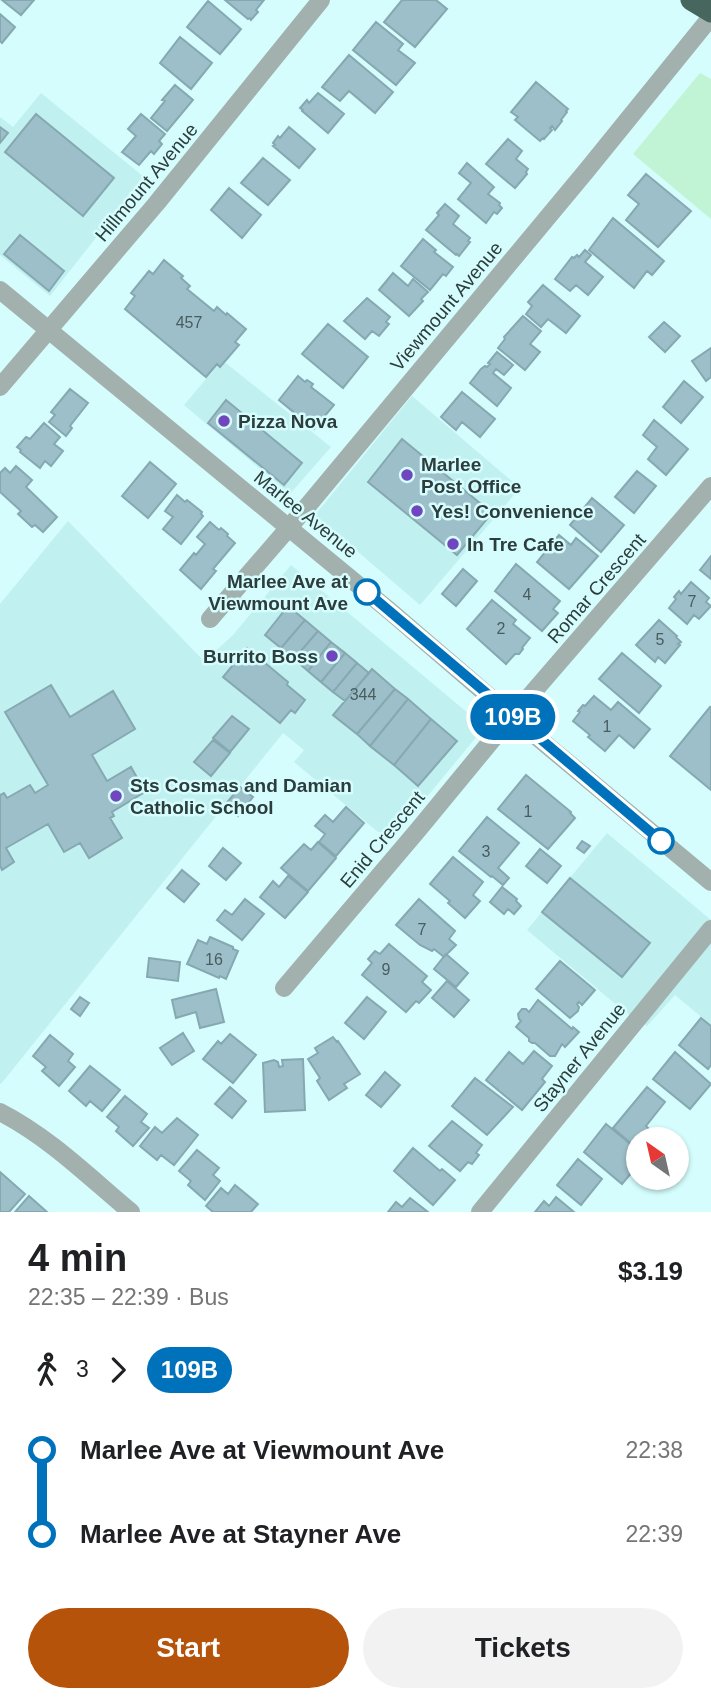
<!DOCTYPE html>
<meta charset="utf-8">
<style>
body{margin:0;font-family:Helvetica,sans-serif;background:#f2f2f2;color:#202124;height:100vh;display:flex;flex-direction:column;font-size:26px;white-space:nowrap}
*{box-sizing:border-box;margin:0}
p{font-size:23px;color:#757577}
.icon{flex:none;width:38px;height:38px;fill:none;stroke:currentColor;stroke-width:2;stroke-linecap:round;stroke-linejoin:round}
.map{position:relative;height:1212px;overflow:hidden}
.drawer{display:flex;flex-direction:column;background:#fff;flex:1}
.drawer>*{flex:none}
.badge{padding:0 14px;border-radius:23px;font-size:24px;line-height:46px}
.needle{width:46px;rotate:326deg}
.buttons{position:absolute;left:626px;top:1127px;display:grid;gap:14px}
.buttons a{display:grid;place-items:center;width:63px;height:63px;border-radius:50%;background:#fff;box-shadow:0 2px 5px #0004;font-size:35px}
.map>.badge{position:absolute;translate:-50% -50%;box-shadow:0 0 0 4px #fff}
.legs{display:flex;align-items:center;gap:10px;height:77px;padding:0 28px;font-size:23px}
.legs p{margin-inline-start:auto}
.head{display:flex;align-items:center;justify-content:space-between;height:119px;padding:0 28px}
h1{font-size:38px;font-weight:700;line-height:52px}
.cta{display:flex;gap:14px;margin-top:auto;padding:14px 28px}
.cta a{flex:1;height:80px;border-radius:42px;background:#b45309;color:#fff;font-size:28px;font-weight:700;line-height:80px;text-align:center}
.cta a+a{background:#f2f2f2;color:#202124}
ul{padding:0 28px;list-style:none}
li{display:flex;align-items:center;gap:24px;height:84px;font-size:26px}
li i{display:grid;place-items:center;width:10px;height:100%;margin:0 9px;background:currentColor}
li i::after{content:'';width:18px;height:18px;margin:-9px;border:5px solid;border-radius:50%;background:#fff}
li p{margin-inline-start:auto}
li:first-child i{background:linear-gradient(#0000 50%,currentColor 0)}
li:last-child i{background:linear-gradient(currentColor 50%,#0000 0)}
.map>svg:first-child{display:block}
.built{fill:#c0f0f0}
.green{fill:#c1f4d5}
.building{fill:#9dbfc9;stroke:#86a8b1;stroke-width:2}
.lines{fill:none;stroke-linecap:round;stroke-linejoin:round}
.minor{stroke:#a2b1ad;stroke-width:18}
.tertiary{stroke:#a2b1ad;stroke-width:18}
.motorway{stroke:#46665e;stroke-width:21}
.line-1-casing{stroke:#fff;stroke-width:16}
.line-1{stroke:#0072bc;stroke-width:10}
.poi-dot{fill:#7046bf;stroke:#d6fdfd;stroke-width:2.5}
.stop-1-dot{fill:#fff;stroke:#0072bc;stroke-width:3.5}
.labels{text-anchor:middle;stroke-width:5;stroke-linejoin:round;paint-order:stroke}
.number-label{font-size:16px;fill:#495d5f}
.street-label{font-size:19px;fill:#2d3c3c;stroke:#d6fdfd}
.poi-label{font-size:19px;font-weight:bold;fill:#2d3c3c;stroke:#d6fdfd;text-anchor:start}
.stop-label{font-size:19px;font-weight:bold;fill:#2d3c3c;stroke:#d6fdfd;text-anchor:end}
</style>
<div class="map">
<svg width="711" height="1212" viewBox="0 0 711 1212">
<rect width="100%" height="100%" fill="#d6fdfd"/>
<path class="built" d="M 41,93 L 144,177 L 50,296 L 0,255 L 0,117 L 13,127 Z
M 222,360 L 331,447 L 290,494 L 184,405 Z
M 412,396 L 520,488 L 420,605 L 315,515 Z
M 68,521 L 203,660 L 219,648 L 233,635 L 291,565 L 481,724 L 483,729 L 397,833 L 378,832 L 294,762 L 304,750 L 283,733 L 1,1084 L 0,1083 L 0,604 Z
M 607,833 L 711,920 L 711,1025 L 675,995 L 647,1026 L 625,1012 L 527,930 Z"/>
<path class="green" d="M 700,73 L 711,79 L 711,219 L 633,154 Z"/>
<path class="building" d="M 2,0 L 34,0 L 21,15 Z
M 225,0 L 264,0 L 256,10 L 258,12 L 251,20 L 250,18 L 248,19 Z
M 402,0 L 436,0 L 447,9 L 415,47 L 384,22 Z
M 208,1 L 241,29 L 220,54 L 187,27 Z
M 0,14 L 15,27 L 2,43 L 0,41 Z
M 376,22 L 403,44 L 398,50 L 415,63 L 396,85 L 353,50 Z
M 180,37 L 212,63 L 191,89 L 160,63 Z
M 349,55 L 393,92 L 375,113 L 349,91 L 340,101 L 322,87 Z
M 536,82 L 568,109 L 566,111 L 567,112 L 561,120 L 562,121 L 555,130 L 552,126 L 550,128 L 552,130 L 544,139 L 543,138 L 540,141 L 515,120 L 518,117 L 511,112 Z
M 175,85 L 193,100 L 167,131 L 151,118 L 165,101 L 162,100 Z
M 318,93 L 344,114 L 328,133 L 302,111 L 303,110 L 300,108 L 307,100 L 309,103 Z
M 36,114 L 114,178 L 83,216 L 5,152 Z
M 141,114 L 165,134 L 159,141 L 162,144 L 154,154 L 151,151 L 139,165 L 122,152 L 136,136 L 128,129 Z
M 0,127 L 8,133 L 0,143 Z
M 289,127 L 315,149 L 299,168 L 273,146 L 275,145 L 273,143 L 278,136 L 280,138 Z
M 508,139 L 522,151 L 516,159 L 528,169 L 526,172 L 527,174 L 515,188 L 486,164 Z
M 263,158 L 290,180 L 268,205 L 241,183 Z
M 467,163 L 494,187 L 488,194 L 500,203 L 499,205 L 502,208 L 497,214 L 494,212 L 486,223 L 458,199 L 471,183 L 459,173 Z
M 646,174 L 691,211 L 658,247 L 626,220 L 639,204 L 628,195 Z
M 229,188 L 261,215 L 242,238 L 211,210 Z
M 445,204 L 459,216 L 453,224 L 470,238 L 468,241 L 470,242 L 459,256 L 457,254 L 456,255 L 426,230 L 439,215 L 437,213 Z
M 613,218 L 664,261 L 652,275 L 647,271 L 634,288 L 589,250 Z
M 20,235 L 64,271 L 49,291 L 4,254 Z
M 423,239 L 436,250 L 434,252 L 453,267 L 446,276 L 443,274 L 430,290 L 401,266 Z
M 585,250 L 591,255 L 585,262 L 603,277 L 588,295 L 576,285 L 570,291 L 555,279 L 572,257 L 574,258 L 577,255 L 579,257 Z
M 164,260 L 183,276 L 181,278 L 190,286 L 187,289 L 214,311 L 217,307 L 226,315 L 227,313 L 246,329 L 235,342 L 239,345 L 220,367 L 217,364 L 206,377 L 125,309 L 135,296 L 131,293 L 149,271 L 153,274 Z
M 393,273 L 408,286 L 413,279 L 428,292 L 421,299 L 423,301 L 409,316 L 379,290 Z
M 543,285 L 580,316 L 566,333 L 548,319 L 541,327 L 526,314 L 532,306 L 528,302 Z
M 367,298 L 390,317 L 386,322 L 389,324 L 379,336 L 372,331 L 365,339 L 344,321 Z
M 523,316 L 541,331 L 530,344 L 540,352 L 525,370 L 498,348 L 505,339 L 504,337 Z
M 664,322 L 680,336 L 665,352 L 649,337 Z
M 328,324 L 368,357 L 343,388 L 302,354 Z
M 711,348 L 711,377 L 706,381 L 692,361 Z
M 497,352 L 513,365 L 504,375 L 496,369 L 493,373 L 511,388 L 497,406 L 470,383 L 481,369 L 485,366 L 487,367 L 490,364 L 488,363 Z
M 298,376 L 305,382 L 307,380 L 313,384 L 311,387 L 334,405 L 314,429 L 279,400 Z
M 684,381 L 703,397 L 681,423 L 663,407 Z
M 70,389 L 88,403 L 70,426 L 72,428 L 66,436 L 49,422 L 55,415 L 51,412 Z
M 462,392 L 495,419 L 480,437 L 462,422 L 456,430 L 441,417 Z
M 226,400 L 302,463 L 284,485 L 208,423 Z
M 654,420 L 688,449 L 666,475 L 648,459 L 657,447 L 643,435 Z
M 44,423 L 60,437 L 54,444 L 63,451 L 51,466 L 45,461 L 40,468 L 20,452 L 21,450 L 17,447 L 26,437 L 30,439 Z
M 402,439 L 492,513 L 457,555 L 368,482 Z
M 150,462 L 176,484 L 148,518 L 122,496 Z
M 16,466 L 32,480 L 26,487 L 57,517 L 43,532 L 35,525 L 32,527 L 18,514 L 21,511 L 0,492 L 0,473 L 5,468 L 10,473 Z
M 637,471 L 656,486 L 634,513 L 615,497 Z
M 177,495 L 185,502 L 187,500 L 202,512 L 201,514 L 203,516 L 181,544 L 163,529 L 173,517 L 165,511 Z
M 592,498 L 624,525 L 601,552 L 570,525 Z
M 210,522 L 219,530 L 221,528 L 228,534 L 227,536 L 235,543 L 213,569 L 216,571 L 201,589 L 180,570 L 194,553 L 196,555 L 205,544 L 197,537 Z
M 559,535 L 571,545 L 576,538 L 598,556 L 569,589 L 537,562 Z
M 711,556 L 711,579 L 700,570 Z
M 516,564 L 560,601 L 553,609 L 558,613 L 542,631 L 495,591 Z
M 463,569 L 477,581 L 456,606 L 442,594 Z
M 691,582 L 709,598 L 706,602 L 711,606 L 699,619 L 694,615 L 687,624 L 669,608 L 676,599 L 674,597 L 679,591 L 681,594 Z
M 492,600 L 516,620 L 513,624 L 530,638 L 522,648 L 523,649 L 519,654 L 515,654 L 506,664 L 467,629 Z
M 288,606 L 305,620 L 281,648 L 265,635 Z
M 305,620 L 318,631 L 294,659 L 281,648 Z
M 659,620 L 677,636 L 676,637 L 681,642 L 678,644 L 680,645 L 665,663 L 658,657 L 655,662 L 636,645 Z
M 318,631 L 331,642 L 308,671 L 294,659 Z
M 331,642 L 345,653 L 321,682 L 308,671 Z
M 247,648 L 288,682 L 287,685 L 305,700 L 295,713 L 291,710 L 280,723 L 223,677 Z
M 345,653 L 357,663 L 333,692 L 321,682 Z
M 622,653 L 661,686 L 639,713 L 599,679 Z
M 357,663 L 369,673 L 345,701 L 333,692 Z
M 372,669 L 395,689 L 357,734 L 333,715 Z
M 51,685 L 70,717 L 113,691 L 135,729 L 92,755 L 107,781 L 131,767 L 145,792 L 112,812 L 114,816 L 110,818 L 122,838 L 89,858 L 80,843 L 64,852 L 48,824 L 6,848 L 14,862 L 2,870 L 0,865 L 0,795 L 4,793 L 7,798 L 30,785 L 35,793 L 48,785 L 5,712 Z
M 395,689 L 408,699 L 370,746 L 357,734 Z
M 594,696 L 611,710 L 618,702 L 650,729 L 634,748 L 619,735 L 605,751 L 588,737 L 590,735 L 573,721 L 580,712 L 578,711 L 583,705 L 585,706 Z
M 408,699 L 431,719 L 394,765 L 370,746 Z
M 710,707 L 711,708 L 711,790 L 670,756 Z
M 232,716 L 249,729 L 230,752 L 213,738 Z
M 431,719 L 457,741 L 418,786 L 394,765 Z
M 213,740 L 230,753 L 211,776 L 194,762 Z
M 526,775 L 571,812 L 570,813 L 575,818 L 548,849 L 498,809 Z
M 240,787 L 253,797 L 238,816 L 225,805 Z
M 346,807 L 364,823 L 336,856 L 319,842 L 325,834 L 315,826 L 325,815 L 333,822 Z
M 487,817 L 519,843 L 498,868 L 509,878 L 503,885 L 492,876 L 491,877 L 459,851 Z
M 582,841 L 590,846 L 584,853 L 577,848 Z
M 318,842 L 336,858 L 308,891 L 281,868 L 304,844 L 311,850 Z
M 223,848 L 241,863 L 226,880 L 209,866 Z
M 540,849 L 561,866 L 547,883 L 526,866 Z
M 453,857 L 483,882 L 473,895 L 480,901 L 465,918 L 448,903 L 450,901 L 430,884 Z
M 182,870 L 199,884 L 184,902 L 167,888 Z
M 288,876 L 308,892 L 285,918 L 260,897 L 273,881 L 279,887 Z
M 570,878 L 650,943 L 622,977 L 542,912 Z
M 502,887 L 517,899 L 516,901 L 521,906 L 514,914 L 508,909 L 504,914 L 490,902 Z
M 245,899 L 264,914 L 242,940 L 217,920 L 225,910 L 232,915 Z
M 419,899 L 455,931 L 449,939 L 456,945 L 444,957 L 434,949 L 432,951 L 420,945 L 396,925 Z
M 210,937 L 233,947 L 233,949 L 238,951 L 226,979 L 220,976 L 219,978 L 187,964 L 198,940 L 207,944 Z
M 389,944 L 427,976 L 422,982 L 431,990 L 419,1003 L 416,1001 L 406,1012 L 362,975 L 372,963 L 368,959 L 375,951 L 380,954 Z
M 446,954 L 468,973 L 456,987 L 434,969 Z
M 149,958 L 180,962 L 178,981 L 147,977 Z
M 560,961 L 595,990 L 582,1005 L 579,1002 L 577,1004 L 579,1007 L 578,1011 L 570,1018 L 536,989 Z
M 447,981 L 469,1000 L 454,1017 L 432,998 Z
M 216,989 L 224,1022 L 200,1028 L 196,1012 L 176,1018 L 172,1000 Z
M 80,997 L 89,1003 L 80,1016 L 71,1009 Z
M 367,997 L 386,1012 L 364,1039 L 345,1023 Z
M 538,1000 L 572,1029 L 573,1027 L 579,1032 L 565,1047 L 562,1044 L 555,1056 L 550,1056 L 535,1043 L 532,1043 L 529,1041 L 529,1038 L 516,1027 L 521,1021 L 519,1019 L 518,1014 L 522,1009 L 526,1009 L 529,1012 Z
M 701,1018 L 711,1026 L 711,1065 L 708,1069 L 679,1045 Z
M 183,1033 L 194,1051 L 172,1065 L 160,1048 Z
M 230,1034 L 256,1055 L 233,1083 L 203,1059 L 218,1041 L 221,1044 Z
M 50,1035 L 73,1054 L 68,1061 L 75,1067 L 59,1086 L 42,1071 L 46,1067 L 33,1056 Z
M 333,1037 L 337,1042 L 338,1041 L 360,1074 L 344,1084 L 347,1088 L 329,1100 L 317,1081 L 320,1078 L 308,1059 L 318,1053 L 315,1048 Z
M 534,1051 L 552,1066 L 542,1079 L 545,1082 L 522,1110 L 486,1080 L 509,1052 L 523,1064 Z
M 675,1052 L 711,1084 L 690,1109 L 653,1079 Z
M 303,1059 L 305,1110 L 265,1112 L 263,1063 L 274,1060 L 278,1062 L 279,1067 L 283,1066 L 282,1060 Z
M 90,1066 L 120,1090 L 102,1111 L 90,1101 L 86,1106 L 69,1091 Z
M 385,1072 L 400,1085 L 381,1107 L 366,1095 Z
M 475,1078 L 513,1107 L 487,1135 L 452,1106 Z
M 230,1087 L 246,1101 L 232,1118 L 215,1104 Z
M 647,1087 L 665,1102 L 646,1126 L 649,1129 L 634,1146 L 613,1128 Z
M 125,1096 L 147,1114 L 141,1122 L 149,1128 L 133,1146 L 116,1131 L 119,1127 L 107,1117 Z
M 177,1118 L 198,1135 L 174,1165 L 161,1155 L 157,1160 L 140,1146 L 155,1127 L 162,1133 Z
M 452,1121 L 482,1145 L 476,1153 L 479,1155 L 472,1164 L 468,1162 L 460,1171 L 429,1146 Z
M 606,1124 L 639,1151 L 639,1164 L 622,1184 L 584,1152 Z
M 413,1148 L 440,1171 L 442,1169 L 455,1180 L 433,1205 L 394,1171 Z
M 197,1150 L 219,1168 L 213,1175 L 220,1181 L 205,1200 L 188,1185 L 191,1181 L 179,1171 Z
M 578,1159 L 602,1179 L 581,1205 L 557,1185 Z
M 0,1172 L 25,1194 L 9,1212 L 0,1212 Z
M 235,1185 L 258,1204 L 251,1212 L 213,1212 L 206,1206 L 221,1188 L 228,1194 Z
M 29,1196 L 47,1212 L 15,1212 Z
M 556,1197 L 574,1212 L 535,1212 L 544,1201 L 549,1206 Z
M 410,1198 L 428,1212 L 388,1212 L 396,1202 L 402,1207 Z"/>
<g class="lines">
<path class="minor" d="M 0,387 L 156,204 L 321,0
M 210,619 L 310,503 L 587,170 L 711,17
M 284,988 L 418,830 L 497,734 L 711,486
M 0,1112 C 49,1137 89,1177 131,1212
M 480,1212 L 711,929"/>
<path class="tertiary" d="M 0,290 L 391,612 L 513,717 L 711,882"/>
<path class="motorway" d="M 691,0 L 711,12"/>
</g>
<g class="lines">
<defs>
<path id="line-1" d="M 367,592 L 661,841"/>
</defs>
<use href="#line-1" class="line-1-casing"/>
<use href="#line-1" class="line-1"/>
</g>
<g class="poi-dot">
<circle cx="224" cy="421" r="7"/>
<circle cx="407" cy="475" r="7"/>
<circle cx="417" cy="511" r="7"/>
<circle cx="453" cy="544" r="7"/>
<circle cx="332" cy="656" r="7"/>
<circle cx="116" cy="796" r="7"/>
</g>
<g class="stop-1-dot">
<circle cx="367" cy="592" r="12"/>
<circle cx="661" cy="841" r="12"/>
</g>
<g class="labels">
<g class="number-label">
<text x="189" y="328">457</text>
<text x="527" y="600">4</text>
<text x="692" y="607">7</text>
<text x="501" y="634">2</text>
<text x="660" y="645">5</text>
<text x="363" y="700">344</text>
<text x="607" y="732">1</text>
<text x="528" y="817">1</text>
<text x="486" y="857">3</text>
<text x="422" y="935">7</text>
<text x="214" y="965">16</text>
<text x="386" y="975">9</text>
</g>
<g class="street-label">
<text transform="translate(146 182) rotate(-50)" y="7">Hillmount Avenue</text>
<text transform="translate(446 306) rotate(-50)" y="7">Viewmount Avenue</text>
<text transform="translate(306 514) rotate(39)" y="7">Marlee Avenue</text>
<text transform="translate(596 588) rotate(-49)" y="7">Romar Crescent</text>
<text transform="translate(382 839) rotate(-50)" y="7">Enid Crescent</text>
<text transform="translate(579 1057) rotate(-51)" y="7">Stayner Avenue</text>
</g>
<g class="poi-label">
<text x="238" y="428">Pizza Nova</text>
<text x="421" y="471">Marlee<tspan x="421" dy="22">Post Office</tspan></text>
<text x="431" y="518">Yes! Convenience</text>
<text x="467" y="551">In Tre Cafe</text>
<text x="318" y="663" text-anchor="end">Burrito Boss</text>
<text x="130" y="792">Sts Cosmas and Damian<tspan x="130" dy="22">Catholic School</tspan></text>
</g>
<g class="stop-label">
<text x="348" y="588">Marlee Ave at<tspan x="348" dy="22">Viewmount Ave</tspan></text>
</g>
</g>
</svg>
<div class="buttons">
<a><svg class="needle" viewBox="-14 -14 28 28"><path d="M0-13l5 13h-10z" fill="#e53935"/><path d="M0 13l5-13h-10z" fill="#757577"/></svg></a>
</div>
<b class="badge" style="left:513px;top:717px;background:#0072bc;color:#fff">109B</b>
</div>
<section class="drawer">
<div class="head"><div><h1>4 min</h1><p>22:35 – 22:39 · Bus</p></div><b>$3.19</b></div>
<div class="legs"><svg class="icon" aria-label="walk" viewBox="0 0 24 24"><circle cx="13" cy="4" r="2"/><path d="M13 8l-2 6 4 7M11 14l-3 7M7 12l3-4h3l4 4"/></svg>3<svg class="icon" aria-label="forward" viewBox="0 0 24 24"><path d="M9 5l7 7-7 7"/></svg><b class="badge" style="background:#0072bc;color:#fff">109B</b></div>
<ul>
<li><i style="color:#0072bc"></i><b>Marlee Ave at Viewmount Ave</b><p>22:38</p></li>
<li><i style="color:#0072bc"></i><b>Marlee Ave at Stayner Ave</b><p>22:39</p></li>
</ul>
<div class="cta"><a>Start</a><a>Tickets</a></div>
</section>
